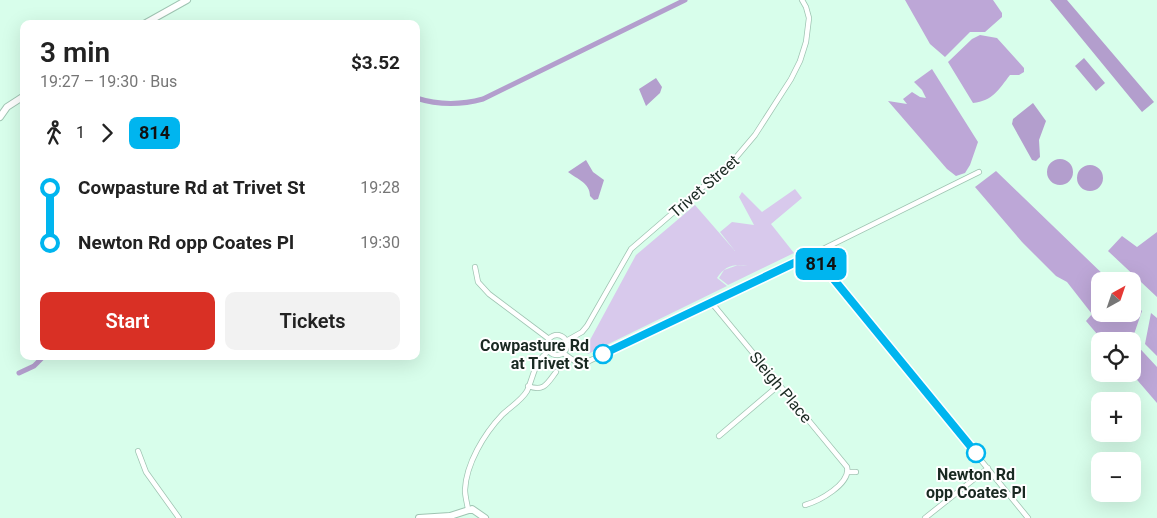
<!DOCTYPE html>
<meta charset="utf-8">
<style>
body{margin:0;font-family:Roboto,sans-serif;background:#f2f2f2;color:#222;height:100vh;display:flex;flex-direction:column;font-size:19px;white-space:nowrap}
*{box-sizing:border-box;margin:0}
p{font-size:16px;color:#767676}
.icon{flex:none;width:28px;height:28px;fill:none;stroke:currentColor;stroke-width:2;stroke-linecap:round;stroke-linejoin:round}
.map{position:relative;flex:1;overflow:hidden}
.drawer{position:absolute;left:20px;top:20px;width:400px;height:340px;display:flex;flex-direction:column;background:#fff;border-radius:10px;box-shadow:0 5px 20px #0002}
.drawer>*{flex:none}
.badge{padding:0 10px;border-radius:8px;font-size:18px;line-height:32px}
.needle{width:32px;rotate:40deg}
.tools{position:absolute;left:1091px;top:272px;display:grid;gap:10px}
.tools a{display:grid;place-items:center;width:50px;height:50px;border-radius:10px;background:#fff;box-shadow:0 5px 20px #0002;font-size:25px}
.map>.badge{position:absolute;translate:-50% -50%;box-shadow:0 0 0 2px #fff}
.legs{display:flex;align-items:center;gap:8px;height:55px;padding:0 20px;font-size:16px}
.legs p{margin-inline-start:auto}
.head{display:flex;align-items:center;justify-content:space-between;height:85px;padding:0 20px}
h1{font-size:28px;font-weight:600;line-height:38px}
.button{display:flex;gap:10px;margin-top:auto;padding:10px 20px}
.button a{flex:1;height:58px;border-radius:10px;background:#d93025;color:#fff;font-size:20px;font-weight:600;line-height:58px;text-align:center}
.button a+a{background:#f2f2f2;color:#222}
ul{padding:0 20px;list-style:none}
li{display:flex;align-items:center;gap:18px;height:55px;font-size:19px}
li i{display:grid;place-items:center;width:8px;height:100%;margin:0 6px;background:currentColor}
li i::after{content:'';width:12px;height:12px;margin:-6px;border:4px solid;border-radius:50%;background:#fff}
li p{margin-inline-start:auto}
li:first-child i{background:linear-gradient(#0000 50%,currentColor 0)}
li:last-child i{background:linear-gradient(currentColor 50%,#0000 0)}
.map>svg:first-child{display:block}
.green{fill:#d8c9ec}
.forest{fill:#bda7d7}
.water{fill:#b39ecd}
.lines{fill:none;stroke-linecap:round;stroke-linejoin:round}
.canal{stroke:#b39ecd;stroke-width:5}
.street-casing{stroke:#9fc4b2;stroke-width:6}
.secondary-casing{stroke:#9fc4b2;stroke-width:8}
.street{stroke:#fff;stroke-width:4.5}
.secondary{stroke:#fff;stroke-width:6}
.line-1-casing{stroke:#fff;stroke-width:11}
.line-1{stroke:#00b5ef;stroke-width:8}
.stop-1-dot{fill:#fff;stroke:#00b5ef;stroke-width:2.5}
.labels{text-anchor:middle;stroke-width:4;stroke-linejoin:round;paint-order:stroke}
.street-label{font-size:16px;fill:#1a2922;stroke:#fff}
.stop-label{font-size:16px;font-weight:bold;fill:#1a2922;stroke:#fff;text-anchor:end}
</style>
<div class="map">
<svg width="1157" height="518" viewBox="0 0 1157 518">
<rect width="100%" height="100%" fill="#d8feeb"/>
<path class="green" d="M 795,189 L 802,198 L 771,224 L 794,253 L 728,285 L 719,278 L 724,270 L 738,265 L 748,266 C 735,263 724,266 717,278 L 727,286 L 588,354 L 583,347 L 590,340 L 636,255 L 695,205 L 735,251 L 720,232 L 732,222 L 754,225 L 739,197 L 742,192 L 762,212 Z"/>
<path class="forest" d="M 905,0 L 993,0 L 1002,13 L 1002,17 L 985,32 L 970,32 L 945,57 L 930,44 Z
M 980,35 L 997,38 L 1024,68 L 1024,72 L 1019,75 L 1010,75 C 999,89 993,101 973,103 L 948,62 L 972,39 Z
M 932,69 L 978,142 L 970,165 L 965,173 L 956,176 L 947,169 L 888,101 L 907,104 L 903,99 L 912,92 L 920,97 L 926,98 L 922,90 L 914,82 Z
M 996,171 L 1110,281 L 1100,281 L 1100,314 L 1132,314 L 1133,303 L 1142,311 L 1132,340 L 1157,367 L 1157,403 L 1132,374 L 1132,341 L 1103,341 L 1086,321 L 1092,314 L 1067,282 L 1056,276 L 1022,242 L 975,187 Z
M 1157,232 L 1157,297 L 1108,251 L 1122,236 L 1137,247 Z
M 1151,313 L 1157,318 L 1157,356 L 1145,344 Z"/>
<path class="water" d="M 1050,0 L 1067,0 L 1154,102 L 1142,112 Z
M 1084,58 L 1105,83 L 1096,91 L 1075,66 Z
M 656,78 L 662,87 L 660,93 L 646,106 L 639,89 Z
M 1033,103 L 1046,121 L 1039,140 L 1040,157 L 1036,161 L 1032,160 L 1012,124 L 1013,119 Z
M1047 172a13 13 0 1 1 26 0a13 13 0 1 1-26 0Z
M 586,160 L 593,172 L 604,180 L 598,199 L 594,200 L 590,196 C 590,183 577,179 568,172 Z
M1077 178a13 13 0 1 1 26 0a13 13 0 1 1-26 0Z"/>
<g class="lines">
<path class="canal" d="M 416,98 C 438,105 461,105 483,99 L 685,0
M 19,373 L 34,366 L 44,356"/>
<defs>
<path id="street" d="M 813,254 L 1028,518
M 475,267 L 478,282 L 489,294 L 549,339
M 711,302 L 847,467 C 851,484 819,501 805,505
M547 345a10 10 0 1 1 20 0a10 10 0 1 1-20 0Z
M 566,341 L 582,332 L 587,326 L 631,249 L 733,161 L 755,135 L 791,79 L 800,61 L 806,42 L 809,18 L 806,7 L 802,0
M 563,353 L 576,362 L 587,362 L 813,254 L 979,172
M 528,386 C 544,392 547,384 556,372
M 719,436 L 779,385
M 138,451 L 146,472 L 179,518
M 848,472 L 856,472
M 468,509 C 467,503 465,496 465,490 C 466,464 484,434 502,415 C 510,407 521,401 527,391 C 534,376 534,361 549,351
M 925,518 L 988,468"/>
<path id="secondary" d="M 144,24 L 187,0
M 0,117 L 7,107 L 24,96
M 419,518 L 450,516 L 472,509 L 485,518"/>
</defs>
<use href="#street" class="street-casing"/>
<use href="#secondary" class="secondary-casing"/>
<use href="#street" class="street"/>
<use href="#secondary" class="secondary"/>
</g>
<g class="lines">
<defs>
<path id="line-1" d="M 603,354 L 813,254 L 976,453"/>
</defs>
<use href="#line-1" class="line-1-casing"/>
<use href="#line-1" class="line-1"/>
</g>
<g class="stop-1-dot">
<circle cx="603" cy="354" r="9"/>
<circle cx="976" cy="453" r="9"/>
</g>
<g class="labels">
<g class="street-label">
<text transform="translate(704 186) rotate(-41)" y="6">Trivet Street</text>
<text transform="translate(781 387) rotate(50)" y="6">Sleigh Place</text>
</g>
<g class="stop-label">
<text x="589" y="351">Cowpasture Rd<tspan x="589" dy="18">at Trivet St</tspan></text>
<text x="976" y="480" text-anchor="middle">Newton Rd<tspan x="976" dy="18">opp Coates Pl</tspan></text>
</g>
</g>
</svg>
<div class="tools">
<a><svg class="needle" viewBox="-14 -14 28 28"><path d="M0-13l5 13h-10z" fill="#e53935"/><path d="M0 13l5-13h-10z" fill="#767676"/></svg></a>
<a><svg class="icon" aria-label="locate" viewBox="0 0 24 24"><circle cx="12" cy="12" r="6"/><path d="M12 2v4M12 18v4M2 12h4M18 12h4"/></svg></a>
<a>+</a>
<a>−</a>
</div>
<b class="badge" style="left:821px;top:264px;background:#00b5ef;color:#111">814</b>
<section class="drawer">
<div class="head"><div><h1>3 min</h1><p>19:27 – 19:30 · Bus</p></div><b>$3.52</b></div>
<div class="legs"><svg class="icon" aria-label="walk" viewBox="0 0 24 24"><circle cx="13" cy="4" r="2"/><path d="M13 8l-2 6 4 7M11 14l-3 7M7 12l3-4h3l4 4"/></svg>1<svg class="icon" aria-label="forward" viewBox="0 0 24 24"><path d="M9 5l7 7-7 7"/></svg><b class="badge" style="background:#00b5ef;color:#111">814</b></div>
<ul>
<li><i style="color:#00b5ef"></i><b>Cowpasture Rd at Trivet St</b><p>19:28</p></li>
<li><i style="color:#00b5ef"></i><b>Newton Rd opp Coates Pl</b><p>19:30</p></li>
</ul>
<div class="button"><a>Start</a><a>Tickets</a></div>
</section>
</div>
